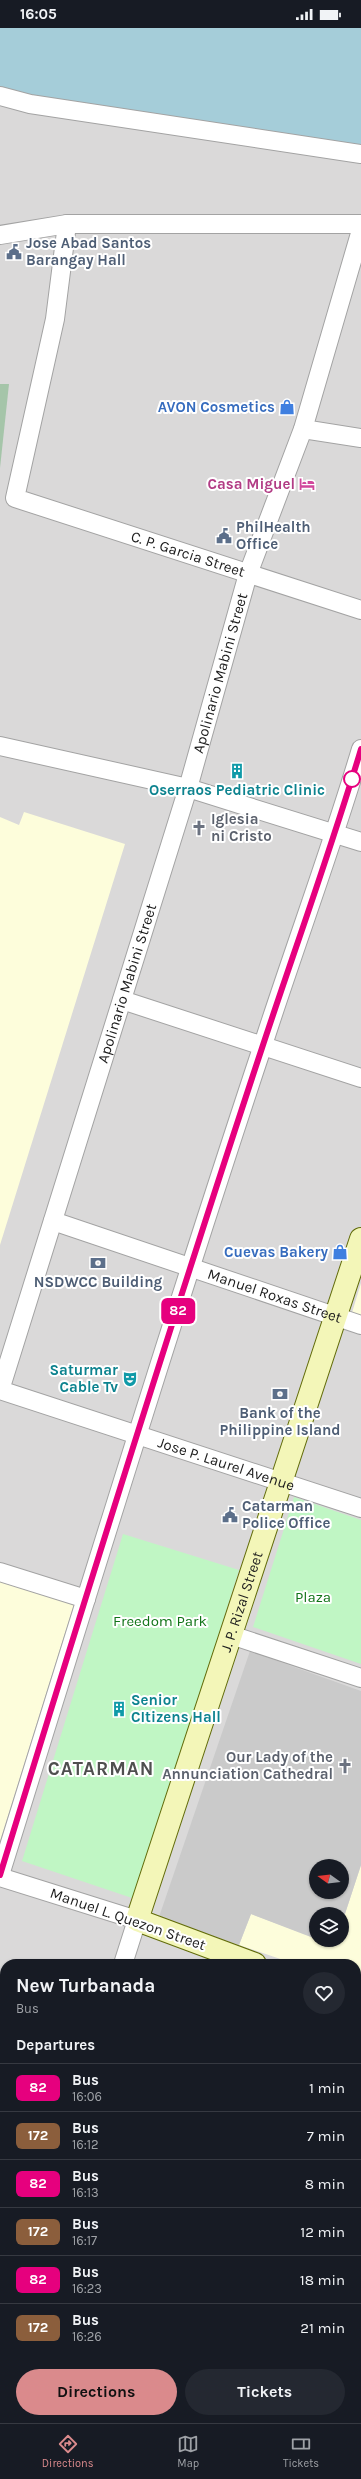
<!DOCTYPE html>
<style>
body{margin:0;font-family:Karla,sans-serif;background:#242831;color:#f1f3f6;height:100vh;display:flex;flex-direction:column;font-size:15px;white-space:nowrap}
*{box-sizing:border-box;margin:0}
p{font-size:13px;color:#9ea1a6}
.icon{flex:none;width:22px;height:22px;fill:none;stroke:currentColor;stroke-width:2;stroke-linecap:round;stroke-linejoin:round}
.map{position:relative;flex:1;overflow:hidden}
.drawer{position:absolute;left:0px;top:1931px;width:361px;height:464px;display:flex;flex-direction:column;background:#171b24;border-radius:16px 16px 0 0;box-shadow:0 1px 3px #0004}
.drawer>*{flex:none}
.badge{padding:0 8px;border-radius:6px;font-size:14px;line-height:26px}
.needle{width:26px;rotate:285deg}
.controls{position:absolute;left:309px;top:1831px;display:grid;gap:8px}
.controls a{display:grid;place-items:center;width:40px;height:40px;border-radius:50%;background:#171b24;box-shadow:0 1px 3px #0004;font-size:20px}
.map>.badge{position:absolute;translate:-50% -50%;box-shadow:0 0 0 2px #fff}
h2{padding:0 16px;font-size:15px;line-height:36px}
.round{display:grid;place-items:center;flex:none;width:42px;height:42px;border-radius:21px;background:#242831}
.summary{display:flex;align-items:center;justify-content:space-between;height:68px;padding:0 16px}
h1{font-size:19px;font-weight:700;line-height:30px}
.action{display:flex;gap:8px;margin-top:auto;padding:8px 16px}
.action a{flex:1;height:46px;border-radius:24px;background:#da8a8c;color:#111;font-size:16px;font-weight:700;line-height:46px;text-align:center}
.action a+a{background:#242831;color:#f1f3f6}
ul{padding:0;list-style:none}
li{display:flex;align-items:center;gap:12px;height:48px;padding:0 16px;border-top:1px solid #363941}
li div{flex:1}
li b{display:block;font-size:15px}
li em{font-style:normal}
li .badge{min-width:44px;font-weight:700;text-align:center}
.status{display:flex;justify-content:space-between;align-items:center;height:28px;padding:0 20px;background:#171b24;direction:ltr}
.status svg{height:11px;fill:currentColor}
.menu{display:flex;justify-content:space-around;align-items:center;height:56px;border-top:1px solid #363941;background:#171b24;font-size:11px;color:#9ea1a6}
.menu a{display:grid;justify-items:center;gap:2px}
.menu .on{color:#da8a8c}
.map>svg:first-child{display:block}
.residential{fill:#dad9d9;fill-rule:evenodd}
.education{fill:#fdfddb}
.religious{fill:#cacaca;fill-rule:evenodd}
.cemetery{fill:#a5c5a9}
.park{fill:#c0f6c4}
.water{fill:#a5cdd9}
.lines{fill:none;stroke-linecap:round;stroke-linejoin:round}
.minor-casing{stroke:#a3a3a3;stroke-width:20}
.secondary-casing{stroke:#626c0a;stroke-width:24}
.minor{stroke:#fff;stroke-width:18}
.secondary{stroke:#f3f6b8;stroke-width:22}
.line-casing{stroke:#fff;stroke-width:9}
.line{stroke:#e6007e;stroke-width:6}
.stop-dot{fill:#fff;stroke:#e6007e;stroke-width:2}
.labels{text-anchor:middle;stroke-width:4;stroke-linejoin:round;paint-order:stroke}
.service-label{font-size:15px;font-weight:bold;fill:#4e5e75;stroke:#fff;text-anchor:start}
.shop-label{font-size:15px;font-weight:bold;fill:#366cbe;stroke:#fff;text-anchor:end}
.hotel-label{font-size:15px;font-weight:bold;fill:#b23c85;stroke:#fff;text-anchor:end}
.street-label{font-size:15px;fill:#1c1c1c;stroke:#fff}
.culture-label{font-size:15px;font-weight:bold;fill:#0d838f;stroke:#fff}
.worship-label{font-size:15px;font-weight:bold;fill:#5b616d;stroke:#fff;text-anchor:start}
.park-label{font-size:15px;fill:#117418;stroke:#fff}
.district-label{font-size:19px;font-weight:bold;letter-spacing:1px;fill:#4f4f4f;stroke:#fff}
</style>
<div class="status"><b>16:05</b><svg viewBox="0 0 49 12"><path d="M0 12V9h3v3zM5 12V6h3v6zM10 12V3h3v9zM15 12V0h3v12zM26 1h20v11H26zM47 4h2v5h-2z"/></svg></div>
<div class="map">
<svg width="361" height="2395" viewBox="0 0 361 2395">
<rect width="100%" height="100%" fill="#ede9e2"/>
<path class="residential" d="M 0,61 L 361,118 L 361,2395 L 0,2395 ZM 316,1838 L 342,1838 L 342,1864 L 316,1864 ZM 316,1886 L 342,1886 L 342,1912 L 316,1912 ZM 5,1936 L 356,1936 L 356,2390 L 5,2390 Z"/>
<path class="education" d="M 24,784 L 125,816 L 0,1217 L 0,789 L 19,797 Z
M 361,1255 L 361,1291 L 351,1288 Z
M 0,1553 L 74,1576 L 0,1813 Z
M 361,1837 L 361,1958 L 356,1957 L 356,1936 L 295,1936 L 239,1917 L 251,1886 L 334,1917 L 336,1912 L 342,1912 L 342,1895 Z"/>
<path class="religious" d="M 250,1623 L 361,1663 L 361,1837 L 342,1895 L 342,1886 L 316,1886 L 316,1911 L 251,1886 L 239,1917 L 159,1889 ZM 316,1838 L 342,1838 L 342,1864 L 316,1864 Z"/>
<path class="cemetery" d="M 0,356 L 9,356 L 0,440 Z"/>
<path class="park" d="M 294,1469 L 361,1492 L 361,1636 L 253,1599 Z
M 123,1506 L 239,1542 L 135,1871 L 22,1833 Z"/>
<path class="water" d="M 0,0 L 361,0 L 361,118 L 177,104 L 0,61 Z"/>
<g class="lines">
<defs>
<g id="minor">
<path d="M 0,68 L 30,76 L 361,126"/>
<path id="s1" d="M 67,196 L 55,291 L 15,470 L 361,582"/>
<path d="M 0,207 L 67,196 L 361,196"/>
<path d="M 303,401 L 361,410"/>
<path d="M 0,718 L 188,760 L 361,814"/>
<path d="M 122,972 L 361,1050"/>
<path id="s2" d="M 53,1193 L 361,1297"/>
<path id="s3" d="M 0,1362 L 188,760 L 248,546 L 303,401 L 361,202"/>
<path id="s4" d="M 0,1362 L 361,1480"/>
<path d="M 0,1544 L 86,1571"/>
<path d="M 231,1607 L 361,1650"/>
<path d="M 0,1847 C 86,1571 171,1294 262,1020 C 294,920 331,822 361,721"/>
<path d="M 0,1849 L 137,1892 L 123,1936"/>
<path d="M 0,2177 L 5,2179"/>
<path d="M 356,2194 L 361,2179"/>
<path d="M 0,2314 L 5,2298"/>
<path d="M 356,2317 L 361,2319"/>
<path d="M 171,2395 L 172,2390"/>
<path d="M 288,2395 L 292,2390"/>
</g>
<g id="secondary">
<path id="s5" d="M 255,1936 L 137,1892 L 361,1211"/>
<path d="M 356,1974 L 361,1976"/>
</g>
</defs>
<use href="#minor" class="minor-casing"/>
<use href="#secondary" class="secondary-casing"/>
<use href="#minor" class="minor"/>
<use href="#secondary" class="secondary"/>
</g>
<g class="lines">
<defs>
<path id="line" d="M 0,1847 C 85,1570 171,1294 262,1020 C 295,920 331,822 361,721"/>
</defs>
<use href="#line" class="line-casing"/>
<use href="#line" class="line"/>
</g>
<defs>
<symbol id="civic-bare" viewBox="-9 -9 18 18"><path d="M-.6-6.5H3V-4.5H.6V-3L4-1V1h2V6H-6V1h2V-1L-.6-3ZM-1.2 2.5V6h2.4V2.5Z" fill="#5c6f8a" stroke="#fff" stroke-width="2.5" paint-order="stroke"/></symbol>
<symbol id="shop-bare" viewBox="-9 -9 18 18"><path d="M-5-2.5h2.3a2.7 3.5 0 0 1 5.4 0H5L5.5 6h-11ZM-1.5-2.5h3a1.5 2.3 0 0 0-3 0Z" fill="#3f7fe0" stroke="#fff" stroke-width="2.5" paint-order="stroke"/></symbol>
<symbol id="hotel-bare" viewBox="-9 -9 18 18"><path d="M-6-4.5h1.5V1H6V5H4.5V3h-9V5H-6ZM-4 0a1.8 1.8 0 1 1 3.6 0ZM.5 0V-2.5h3Q6-2.5 6 0Z" fill="#d1479c" stroke="#fff" stroke-width="2.5" paint-order="stroke"/></symbol>
<symbol id="building-bare" viewBox="-9 -9 18 18"><path d="M-4-6H4V6H1V3H-1V6H-4ZM-2.5-4.3h1.7v1.8h-1.7ZM.8-4.3h1.7v1.8H.8ZM-2.5-1h1.7V.8h-1.7ZM.8-1h1.7V.8H.8Z" fill="#0f9aa8" stroke="#fff" stroke-width="2.5" paint-order="stroke"/></symbol>
<symbol id="church-bare" viewBox="-9 -9 18 18"><path d="M-1.2-6h2.4v3.5h3.3v2.4h-3.3V6h-2.4V-.1h-3.3v-2.4h3.3Z" fill="#6b7280" stroke="#fff" stroke-width="2.5" paint-order="stroke"/></symbol>
<symbol id="bank-bare" viewBox="-9 -9 18 18"><path d="M-6-4H6V4H-6ZM0-2.3a2.3 2.3 0 1 0 0 4.6a2.3 2.3 0 1 0 0-4.6Z" fill="#5c6f8a" stroke="#fff" stroke-width="2.5" paint-order="stroke"/></symbol>
<symbol id="theatre-bare" viewBox="-9 -9 18 18"><path d="M-5-5.5Q0-4 5-5.5V0Q5 5 0 6Q-5 5-5 0ZM-3.3-2.5H-1v1.5H-3.3ZM1-2.5H3.3v1.5H1ZM-2.8 1Q0 5.5 2.8 1Z" fill="#0f9aa8" stroke="#fff" stroke-width="2.5" paint-order="stroke"/></symbol>
</defs>
<g fill-rule="evenodd">
<use href="#civic-bare" x="3" y="213" width="22" height="22"/>
<use href="#shop-bare" x="276" y="368" width="22" height="22"/>
<use href="#hotel-bare" x="296" y="445" width="22" height="22"/>
<use href="#civic-bare" x="213" y="497" width="22" height="22"/>
<use href="#building-bare" x="226" y="732" width="22" height="22"/>
<use href="#church-bare" x="188" y="789" width="22" height="22"/>
<use href="#shop-bare" x="329" y="1213" width="22" height="22"/>
<use href="#bank-bare" x="87" y="1224" width="22" height="22"/>
<use href="#theatre-bare" x="119" y="1340" width="22" height="22"/>
<use href="#bank-bare" x="269" y="1355" width="22" height="22"/>
<use href="#civic-bare" x="219" y="1476" width="22" height="22"/>
<use href="#building-bare" x="108" y="1670" width="22" height="22"/>
<use href="#church-bare" x="334" y="1727" width="22" height="22"/>
</g>
<circle class="stop-dot" cx="352" cy="751" r="8"/>
<g class="labels">
<g class="service-label">
<text x="26" y="220">Jose Abad Santos<tspan x="26" dy="17">Barangay Hall</tspan></text>
<text x="236" y="504">PhilHealth<tspan x="236" dy="17">Office</tspan></text>
<text x="98" y="1259" text-anchor="middle">NSDWCC Building</text>
<text x="280" y="1390" text-anchor="middle">Bank of the<tspan x="280" dy="17">Philippine Island</tspan></text>
<text x="242" y="1483">Catarman<tspan x="242" dy="17">Police Office</tspan></text>
</g>
<g class="shop-label">
<text x="275" y="384">AVON Cosmetics</text>
<text x="328" y="1229">Cuevas Bakery</text>
</g>
<g class="hotel-label">
<text x="295" y="461">Casa Miguel</text>
</g>
<g class="street-label">
<text dy="5" stroke="none"><textPath href="#s1" startOffset="461">C. P. Garcia Street</textPath></text>
<text dy="5" stroke="none"><textPath href="#s3" startOffset="750">Apolinario Mabini Street</textPath></text>
<text dy="5" stroke="none"><textPath href="#s3" startOffset="426">Apolinario Mabini Street</textPath></text>
<text dy="5" stroke="none"><textPath href="#s2" startOffset="234">Manuel Roxas Street</textPath></text>
<text dy="5" stroke="none"><textPath href="#s4" startOffset="238">Jose P. Laurel Avenue</textPath></text>
<text dy="5" stroke="none"><textPath href="#s5" startOffset="461">J. P. Rizal Street</textPath></text>
<text transform="translate(128 1891) rotate(19)" y="5">Manuel L. Quezon Street</text>
</g>
<g class="culture-label">
<text x="237" y="767">Oserraos Pediatric Clinic</text>
<text x="118" y="1347" text-anchor="end">Saturmar<tspan x="118" dy="17">Cable Tv</tspan></text>
<text x="131" y="1677" text-anchor="start">Senior<tspan x="131" dy="17">CItizens Hall</tspan></text>
</g>
<g class="worship-label">
<text x="211" y="796">Iglesia<tspan x="211" dy="17">ni Cristo</tspan></text>
<text x="333" y="1734" text-anchor="end">Our Lady of the<tspan x="333" dy="17">Annunciation Cathedral</tspan></text>
</g>
<g class="park-label">
<text x="313" y="1574">Plaza</text>
<text x="160" y="1598">Freedom Park</text>
</g>
<g class="district-label">
<text x="101" y="1747">CATARMAN</text>
</g>
</g>
</svg>
<div class="controls">
<a><svg class="needle" viewBox="-14 -14 28 28"><path d="M0-13l5 13h-10z" fill="#e53935"/><path d="M0 13l5-13h-10z" fill="#9ea1a6"/></svg></a>
<a><svg class="icon" aria-label="layers" viewBox="0 0 24 24"><path d="M12 4l9 5-9 5-9-5zM3 14l9 5 9-5"/></svg></a>
</div>
<b class="badge" style="left:178px;top:1283px;background:#e6007e;color:#fff">82</b>
<section class="drawer">
<div class="summary"><div><h1>New Turbanada</h1><p>Bus</p></div><a class="round"><svg class="icon" aria-label="heart" viewBox="0 0 24 24"><path d="M12 20l-8-8c-3-5 5-10 8-4 3-6 11-1 8 4z"/></svg></a></div>
<h2>Departures</h2>
<ul>
<li><span class="badge" style="background:#e6007e;color:#fff">82</span><div><b>Bus</b><p>16:06</p></div><em>1 min</em></li>
<li><span class="badge" style="background:#8b5e3c;color:#fff">172</span><div><b>Bus</b><p>16:12</p></div><em>7 min</em></li>
<li><span class="badge" style="background:#e6007e;color:#fff">82</span><div><b>Bus</b><p>16:13</p></div><em>8 min</em></li>
<li><span class="badge" style="background:#8b5e3c;color:#fff">172</span><div><b>Bus</b><p>16:17</p></div><em>12 min</em></li>
<li><span class="badge" style="background:#e6007e;color:#fff">82</span><div><b>Bus</b><p>16:23</p></div><em>18 min</em></li>
<li><span class="badge" style="background:#8b5e3c;color:#fff">172</span><div><b>Bus</b><p>16:26</p></div><em>21 min</em></li>
</ul>
<div class="action"><a>Directions</a><a>Tickets</a></div>
</section>
</div>
<nav class="menu">
<a class="on"><svg class="icon" aria-label="directions" viewBox="0 0 24 24"><path d="M12 3l9 9-9 9-9-9zM9 14v-3h6M13 9l2 2-2 2"/></svg>Directions</a>
<a><svg class="icon" aria-label="map" viewBox="0 0 24 24"><path d="M3 6l6-2 6 2 6-2v14l-6 2-6-2-6 2zM9 4v14M15 6v14"/></svg>Map</a>
<a><svg class="icon" aria-label="tickets" viewBox="0 0 24 24"><path d="M3 7h18v10H3zM15 7v10"/></svg>Tickets</a>
</nav>
